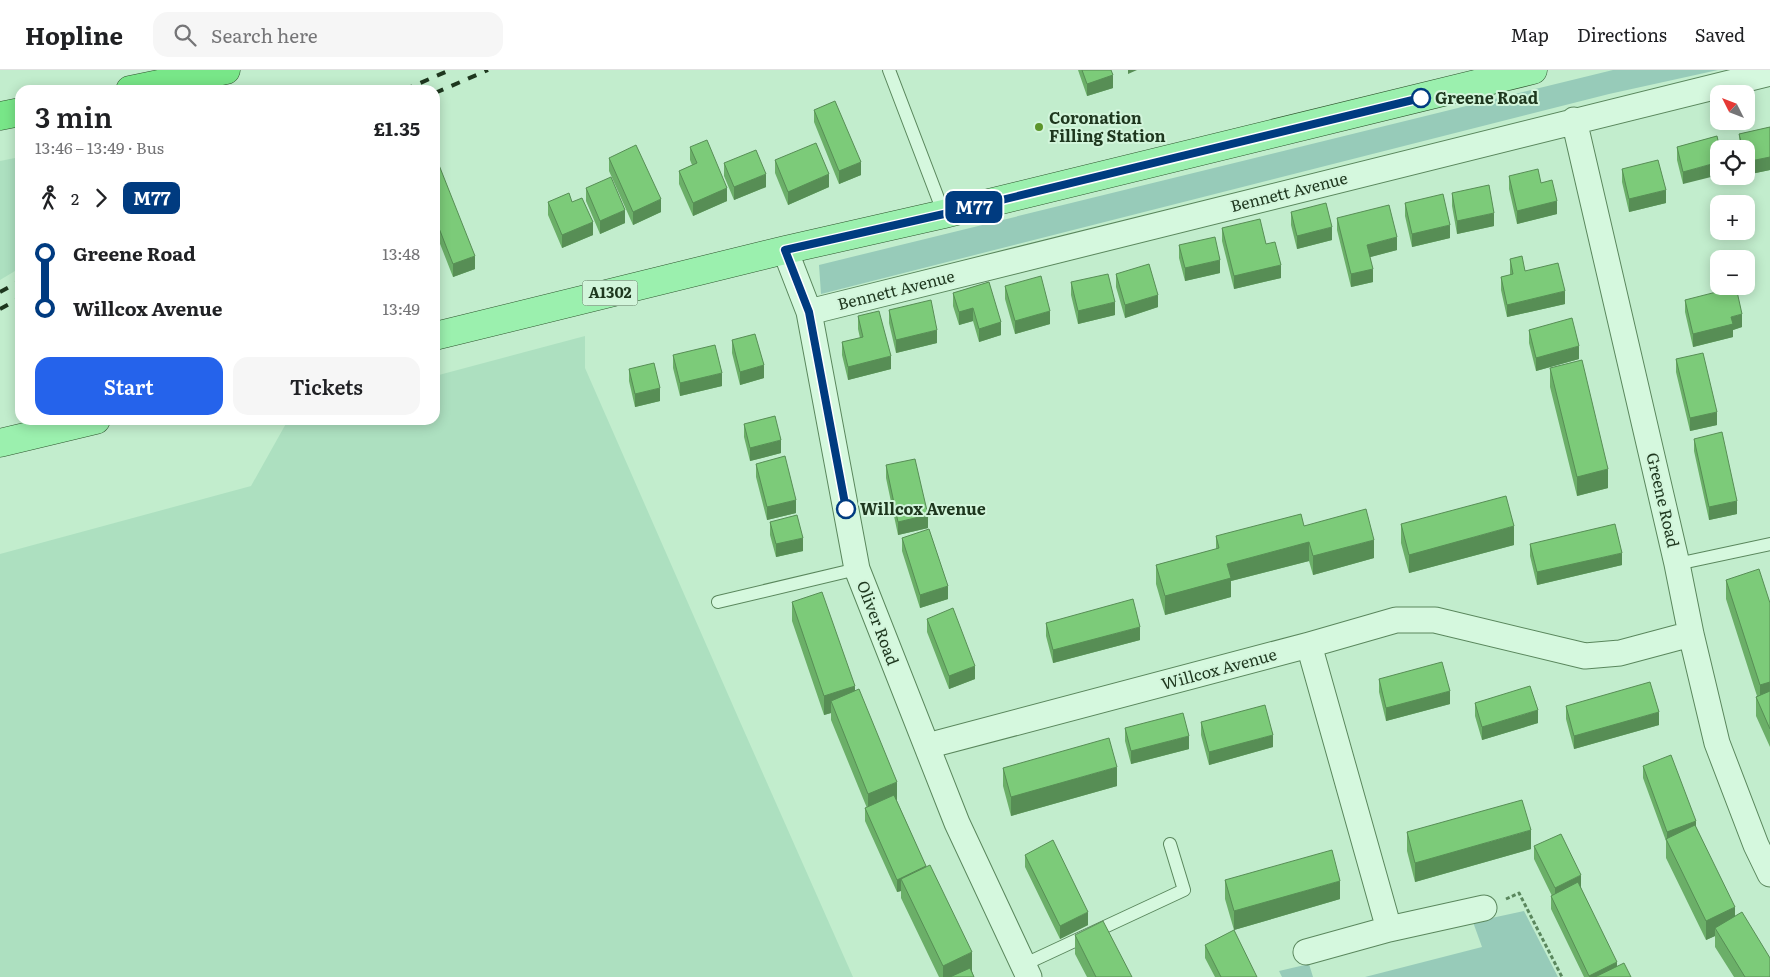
<!DOCTYPE html>
<meta charset="utf-8">
<style>
body{margin:0;font-family:Literata,serif;background:#f6f6f6;color:#202124;height:100vh;display:flex;flex-direction:column;font-size:19px;white-space:nowrap}
*{box-sizing:border-box;margin:0}
p{font-size:16px;color:#757577}
.icon{flex:none;width:28px;height:28px;fill:none;stroke:currentColor;stroke-width:2;stroke-linecap:round;stroke-linejoin:round}
.map{position:relative;flex:1;overflow:hidden}
.panel{position:absolute;left:15px;top:15px;width:425px;height:340px;display:flex;flex-direction:column;background:#fff;border-radius:15px;box-shadow:0 2px 12px #0003}
.panel>*{flex:none}
.badge{padding:0 10px;border-radius:8px;font-size:18px;line-height:32px}
.needle{width:32px;rotate:312deg}
.controls{position:absolute;left:1710px;top:15px;display:grid;gap:10px}
.controls a{display:grid;place-items:center;width:45px;height:45px;border-radius:10px;background:#fff;box-shadow:0 2px 12px #0003;font-size:25px}
.map>.badge{position:absolute;translate:-50% -50%;box-shadow:0 0 0 2px #fff}
.legs{display:flex;align-items:center;gap:8px;height:55px;padding:0 20px;font-size:16px}
.legs p{margin-inline-start:auto}
.head{display:flex;align-items:center;justify-content:space-between;height:85px;padding:0 20px}
h1{font-size:28px;font-weight:600;line-height:38px}
.button{display:flex;gap:10px;margin-top:auto;padding:10px 20px}
.button a{flex:1;height:58px;border-radius:15px;background:#2563eb;color:#fff;font-size:20px;font-weight:600;line-height:58px;text-align:center}
.button a+a{background:#f6f6f6;color:#202124}
ul{padding:0 20px;list-style:none}
li{display:flex;align-items:center;gap:18px;height:55px;font-size:19px}
li i{display:grid;place-items:center;width:8px;height:100%;margin:0 6px;background:currentColor}
li i::after{content:'';width:12px;height:12px;margin:-6px;border:4px solid;border-radius:50%;background:#fff}
li p{margin-inline-start:auto}
li:first-child i{background:linear-gradient(#0000 50%,currentColor 0)}
li:last-child i{background:linear-gradient(currentColor 50%,#0000 0)}
header{display:flex;align-items:center;gap:30px;box-sizing:border-box;height:70px;padding:0 25px;background:#fff;border-bottom:1px solid #e0e0e0}
header strong{font-size:24px}
nav{display:flex;gap:28px;margin-inline-start:auto;font-size:18px}
.search{width:350px;height:45px;background:#f6f6f6;display:flex;align-items:center;gap:12px;box-sizing:border-box;padding:0 18px;border-radius:15px;color:#757577;font-size:19px}
.map>svg:first-child{display:block}
.farmland{fill:#ade0c0}
.green{fill:#97cbb9}
.lines{fill:none;stroke-linecap:round;stroke-linejoin:round}
.service-casing{stroke:#5a875d;stroke-width:14}
.minor-casing{stroke:#5a875d;stroke-width:27}
.primary-casing{stroke:#2e552e;stroke-width:29}
.trunk-casing{stroke:#2e552e;stroke-width:29}
.path{stroke:#5a875d;stroke-width:3;stroke-dasharray:4 2.5;stroke-linecap:butt}
.service{stroke:#d5f8de;stroke-width:12}
.minor{stroke:#d5f8de;stroke-width:25}
.primary{stroke:#9bf0ae;stroke-width:28}
.trunk{stroke:#78e688;stroke-width:28}
.rail{stroke:#1e371e;stroke-width:4;stroke-dasharray:9 9;stroke-linecap:butt}
.wall{fill:#6baf68}
.shaded-wall{fill:#578e55}
.building{fill:#7ccb79;stroke:#578e55}
.line-1-casing{stroke:#fff;stroke-width:11}
.line-1{stroke:#003b80;stroke-width:8}
.stop-1-dot{fill:#fff;stroke:#003b80;stroke-width:2.5}
.poi-dot{fill:#5c952b;stroke:#d2f5db;stroke-width:2}
.labels{text-anchor:middle;stroke-width:4;stroke-linejoin:round;paint-order:stroke}
.shield{fill:#d2f5db;stroke:#547057;stroke-width:1}
.shield-label{font-size:15px;font-weight:bold;fill:#1e371e}
.stop-label{font-size:16px;font-weight:bold;fill:#1e371e;stroke:#d2f5db;text-anchor:start}
.poi-label{font-size:16px;font-weight:bold;fill:#1e371e;stroke:#d2f5db;text-anchor:start}
.street-label{font-size:16px;fill:#1e371e;stroke:#d2f5db}
</style>
<header>
<strong>Hopline</strong>
<div class="search"><svg class="icon" aria-label="search" viewBox="0 0 24 24"><circle cx="10" cy="10" r="6"/><path d="M15 15l6 6"/></svg>Search here</div>
<nav><a>Map</a><a>Directions</a><a>Saved</a></nav>
</header>
<div class="map">
<svg width="1770" height="907" viewBox="0 0 1770 907">
<rect width="100%" height="100%" fill="#c2edcd"/>
<path class="farmland" d="M 20,87 L 20,198 L 0,210 L 0,91 Z
M 585,266 L 585,298 L 741,654 L 853,907 L 0,907 L 0,484 L 251,416 L 288,350 L 435,350 L 435,306 Z"/>
<path class="green" d="M 1613,0 L 1718,0 L 1609,24 L 821,224 L 819,195 Z
M 1524,841 L 1558,907 L 1365,907 L 1482,877 L 1473,852 Z
M 1309,894 L 1313,907 L 1282,907 L 1279,901 Z"/>
<g class="lines">
<defs>
<path id="service" d="M 889,0 L 944,144
M 1677,494 L 1770,474
M 718,532 L 857,499
M 1023,895 L 1184,820 L 1170,774"/>
<path id="minor" d="M 1574,50 L 1677,494 L 1691,564 L 1717,673 L 1756,775 L 1770,804
M 785,180 L 809,242 L 857,499 L 957,753 L 1029,907
M 809,242 L 1770,3
M 1309,575 L 1389,859
M 927,676 L 1309,575 L 1396,550 L 1435,550 L 1585,586 L 1620,583 L 1691,564
M 1306,882 L 1389,859 L 1484,838"/>
<path id="primary" d="M 435,266 L 785,180 L 944,144 L 1533,0
M 0,373 L 96,350"/>
<path id="trunk" d="M 130,20 L 226,0
M 0,46 L 20,42"/>
</defs>
<use href="#service" class="service-casing"/>
<use href="#minor" class="minor-casing"/>
<use href="#primary" class="primary-casing"/>
<use href="#trunk" class="trunk-casing"/>
<path class="path" d="M 1506,829 L 1519,823 L 1562,907"/>
<use href="#service" class="service"/>
<use href="#minor" class="minor"/>
<use href="#primary" class="primary"/>
<use href="#trunk" class="trunk"/>
<path class="rail" d="M 404,20 L 450,0
M 435,23 L 488,0
M 0,222 L 20,211
M 0,239 L 20,228"/>
</g>
<path class="wall" d="M 1078,0 L 1111,0 L 1113,18 L 1087,26 Z
M 814,40 L 861,105 L 839,114 L 814,52 Z
M 1770,57 L 1770,100 L 1746,105 L 1746,79 L 1740,79 L 1739,64 Z
M 1717,66 L 1683,114 L 1677,90 L 1677,77 Z
M 690,77 L 727,131 L 693,146 L 679,114 L 679,101 L 692,95 L 690,90 Z
M 435,85 L 475,199 L 453,207 L 435,161 Z
M 609,88 L 661,142 L 633,155 L 609,101 Z
M 775,90 L 829,117 L 788,135 L 775,103 Z
M 724,93 L 766,117 L 734,130 L 724,106 Z
M 1622,99 L 1666,133 L 1629,142 L 1622,112 Z
M 1509,106 L 1541,113 L 1557,144 L 1517,154 L 1509,119 Z
M 586,118 L 625,153 L 600,164 L 586,131 Z
M 1452,123 L 1494,156 L 1457,164 L 1452,136 Z
M 548,132 L 572,132 L 593,165 L 562,178 L 548,145 Z
M 1405,133 L 1450,168 L 1412,177 L 1405,146 Z
M 1291,142 L 1332,170 L 1297,179 L 1291,155 Z
M 1337,148 L 1397,180 L 1370,187 L 1373,212 L 1351,217 L 1337,160 Z
M 1222,158 L 1266,174 L 1281,208 L 1234,219 L 1222,171 Z
M 1179,175 L 1220,203 L 1185,211 L 1179,188 Z
M 1510,189 L 1525,201 L 1565,234 L 1507,247 L 1501,220 L 1501,207 L 1510,205 Z
M 1116,204 L 1158,237 L 1125,248 L 1116,217 Z
M 989,212 L 1001,265 L 979,272 L 973,251 L 959,255 L 953,236 L 953,223 Z
M 1071,212 L 1115,245 L 1078,254 L 1071,225 Z
M 1005,216 L 1050,254 L 1015,264 L 1005,229 Z
M 1685,230 L 1742,257 L 1733,260 L 1733,267 L 1693,277 L 1685,242 Z
M 889,240 L 937,273 L 896,283 L 889,253 Z
M 858,246 L 891,299 L 848,310 L 842,285 L 842,272 L 860,268 L 858,259 Z
M 1529,260 L 1579,289 L 1536,301 L 1529,273 Z
M 732,270 L 764,308 L 740,315 L 732,283 Z
M 673,285 L 722,316 L 680,326 L 673,298 Z
M 1676,289 L 1717,355 L 1690,361 L 1676,302 Z
M 1550,298 L 1608,418 L 1577,426 L 1550,317 Z
M 629,299 L 660,331 L 635,337 L 629,311 Z
M 744,354 L 781,383 L 750,391 L 744,367 Z
M 1694,369 L 1737,444 L 1709,450 L 1694,381 Z
M 756,394 L 796,443 L 767,450 L 756,407 Z
M 886,395 L 928,458 L 898,465 L 886,408 Z
M 770,452 L 803,481 L 776,487 L 770,465 Z
M 1401,454 L 1514,475 L 1409,503 L 1401,473 Z
M 1304,456 L 1374,488 L 1313,505 L 1309,491 L 1231,511 L 1231,527 L 1165,545 L 1156,514 L 1156,495 L 1216,479 L 1216,466 Z
M 902,468 L 948,529 L 920,538 L 902,481 Z
M 1530,474 L 1622,495 L 1537,515 L 1530,486 Z
M 1726,510 L 1770,533 L 1770,677 L 1756,646 L 1756,627 L 1757,626 L 1726,529 Z
M 792,532 L 855,621 L 897,731 L 972,901 L 974,907 L 939,907 L 901,828 L 901,821 L 897,822 L 865,751 L 865,738 L 867,738 L 831,650 L 831,643 L 824,645 L 792,551 Z
M 927,549 L 975,609 L 949,619 L 927,562 Z
M 1046,553 L 1140,570 L 1053,593 L 1046,566 Z
M 1379,609 L 1450,634 L 1386,651 L 1379,622 Z
M 1475,633 L 1538,653 L 1482,670 L 1475,646 Z
M 1566,636 L 1659,655 L 1574,679 L 1566,649 Z
M 1201,652 L 1273,677 L 1209,695 L 1201,665 Z
M 1125,658 L 1189,679 L 1131,694 L 1125,671 Z
M 1643,696 L 1696,757 L 1735,846 L 1770,907 L 1734,907 L 1715,877 L 1715,866 L 1706,870 L 1666,788 L 1666,771 L 1643,708 Z
M 1003,698 L 1117,716 L 1011,746 L 1003,716 Z
M 1407,762 L 1531,779 L 1415,812 L 1407,781 Z
M 1534,776 L 1581,818 L 1617,896 L 1631,907 L 1584,907 L 1551,839 L 1551,826 L 1552,826 L 1534,789 Z
M 1025,785 L 1088,855 L 1060,869 L 1025,797 Z
M 1225,810 L 1340,829 L 1234,860 L 1225,829 Z
M 1075,865 L 1132,907 L 1087,907 L 1075,884 Z
M 1205,875 L 1257,907 L 1215,907 L 1205,888 Z"/>
<path class="shaded-wall" d="M 1128,0 L 1137,0 L 1128,4 Z
M 1113,5 L 1113,18 L 1087,26 L 1087,14 Z
M 1770,87 L 1770,100 L 1746,105 L 1746,92 Z
M 861,92 L 861,105 L 839,114 L 839,101 Z
M 1719,92 L 1719,105 L 1683,114 L 1683,102 Z
M 766,104 L 766,117 L 734,130 L 734,117 Z
M 829,104 L 829,117 L 788,135 L 788,122 Z
M 727,118 L 727,131 L 693,146 L 693,133 Z
M 1666,120 L 1666,133 L 1629,142 L 1629,129 Z
M 661,129 L 661,142 L 633,155 L 633,142 Z
M 1557,131 L 1557,144 L 1517,154 L 1517,141 Z
M 625,140 L 625,153 L 600,164 L 600,151 Z
M 1494,143 L 1494,156 L 1457,164 L 1457,151 Z
M 593,152 L 593,165 L 562,178 L 562,165 Z
M 1450,155 L 1450,168 L 1412,177 L 1412,164 Z
M 1332,157 L 1332,170 L 1297,179 L 1297,166 Z
M 1397,167 L 1397,180 L 1367,188 L 1367,175 Z
M 475,186 L 475,199 L 453,207 L 453,194 Z
M 1220,190 L 1220,203 L 1185,211 L 1185,198 Z
M 1281,195 L 1281,208 L 1234,219 L 1234,206 Z
M 1373,199 L 1373,212 L 1351,217 L 1351,204 Z
M 1565,221 L 1565,234 L 1507,247 L 1507,235 Z
M 1158,225 L 1158,237 L 1125,248 L 1125,235 Z
M 1115,232 L 1115,245 L 1078,254 L 1078,241 Z
M 973,238 L 973,251 L 959,255 L 959,242 Z
M 1050,241 L 1050,254 L 1015,264 L 1015,251 Z
M 1742,244 L 1742,257 L 1733,260 L 1733,267 L 1693,277 L 1693,264 L 1731,247 Z
M 1001,252 L 1001,265 L 979,272 L 979,259 Z
M 937,260 L 937,273 L 896,283 L 896,270 Z
M 1579,276 L 1579,289 L 1536,301 L 1536,288 Z
M 891,286 L 891,299 L 848,310 L 848,297 Z
M 764,295 L 764,308 L 740,315 L 740,302 Z
M 722,303 L 722,316 L 680,326 L 680,313 Z
M 660,318 L 660,331 L 635,337 L 635,324 Z
M 1717,342 L 1717,355 L 1690,361 L 1690,348 Z
M 781,370 L 781,383 L 750,391 L 750,378 Z
M 1608,399 L 1608,418 L 1577,426 L 1577,407 Z
M 796,430 L 796,443 L 767,450 L 767,437 Z
M 1737,431 L 1737,444 L 1709,450 L 1709,437 Z
M 928,445 L 928,458 L 898,465 L 898,452 Z
M 1514,456 L 1514,475 L 1409,503 L 1409,485 Z
M 803,468 L 803,481 L 776,487 L 776,474 Z
M 1374,470 L 1374,488 L 1313,505 L 1313,486 Z
M 1309,472 L 1309,491 L 1231,511 L 1231,527 L 1165,545 L 1165,526 L 1227,494 Z
M 1622,483 L 1622,495 L 1537,515 L 1537,502 Z
M 948,516 L 948,529 L 920,538 L 920,525 Z
M 1140,557 L 1140,570 L 1053,593 L 1053,580 Z
M 975,596 L 975,609 L 949,619 L 949,606 Z
M 1770,612 L 1770,631 L 1760,634 L 1760,615 Z
M 855,616 L 855,634 L 831,631 L 831,643 L 824,645 L 824,626 Z
M 1450,621 L 1450,634 L 1386,651 L 1386,638 Z
M 1538,640 L 1538,653 L 1482,670 L 1482,657 Z
M 1659,642 L 1659,655 L 1574,679 L 1574,666 Z
M 1273,665 L 1273,677 L 1209,695 L 1209,682 Z
M 1189,666 L 1189,679 L 1131,694 L 1131,681 Z
M 1117,697 L 1117,716 L 1011,746 L 1011,727 Z
M 897,712 L 897,731 L 868,743 L 868,724 Z
M 1696,751 L 1696,764 L 1667,772 L 1667,762 Z
M 1531,760 L 1531,779 L 1415,812 L 1415,793 Z
M 926,796 L 901,809 L 901,821 L 897,822 L 897,810 Z
M 1581,805 L 1581,818 L 1555,831 L 1555,818 Z
M 1340,811 L 1340,829 L 1234,860 L 1234,841 Z
M 1735,837 L 1735,856 L 1715,858 L 1715,866 L 1706,870 L 1706,851 Z
M 1088,842 L 1088,855 L 1060,869 L 1060,856 Z
M 972,882 L 972,901 L 960,907 L 943,907 L 943,896 Z
M 1617,892 L 1617,905 L 1614,907 L 1589,907 L 1589,906 Z"/>
<path class="building" d="M 1082,0 L 1111,0 L 1113,5 L 1087,14 Z
M 835,31 L 861,92 L 839,101 L 814,40 Z
M 1770,57 L 1770,87 L 1746,92 L 1746,79 L 1743,79 L 1739,64 Z
M 1717,66 L 1720,79 L 1719,79 L 1719,92 L 1683,102 L 1677,77 Z
M 707,70 L 727,118 L 693,133 L 679,101 L 697,93 L 690,77 Z
M 816,73 L 829,104 L 788,122 L 775,90 Z
M 636,75 L 661,129 L 633,142 L 609,88 Z
M 756,80 L 766,104 L 734,117 L 724,93 Z
M 435,85 L 475,186 L 453,194 L 435,148 Z
M 1658,90 L 1666,120 L 1629,129 L 1622,99 Z
M 1538,99 L 1541,113 L 1552,110 L 1557,131 L 1517,141 L 1509,106 Z
M 611,107 L 625,140 L 600,151 L 586,118 Z
M 1489,115 L 1494,143 L 1457,151 L 1452,123 Z
M 569,123 L 572,132 L 582,128 L 593,152 L 562,165 L 548,132 Z
M 1443,124 L 1450,155 L 1412,164 L 1405,133 Z
M 1326,133 L 1332,157 L 1297,166 L 1291,142 Z
M 1389,135 L 1397,167 L 1367,175 L 1373,199 L 1351,204 L 1337,148 Z
M 1260,149 L 1266,174 L 1275,172 L 1281,195 L 1234,206 L 1222,158 Z
M 1215,167 L 1220,190 L 1185,198 L 1179,175 Z
M 1522,186 L 1525,201 L 1558,193 L 1565,221 L 1507,235 L 1501,207 L 1513,204 L 1510,189 Z
M 1149,194 L 1158,225 L 1125,235 L 1116,204 Z
M 1108,204 L 1115,232 L 1078,241 L 1071,212 Z
M 1041,206 L 1050,241 L 1015,251 L 1005,216 Z
M 989,212 L 1001,252 L 979,259 L 973,238 L 959,242 L 953,223 Z
M 1736,217 L 1742,244 L 1731,247 L 1733,254 L 1693,264 L 1685,230 Z
M 931,230 L 937,260 L 896,270 L 889,240 Z
M 879,241 L 891,286 L 848,297 L 842,272 L 863,267 L 858,246 Z
M 1572,248 L 1579,276 L 1536,288 L 1529,260 Z
M 755,264 L 764,295 L 740,302 L 732,270 Z
M 715,275 L 722,303 L 680,313 L 673,285 Z
M 1703,283 L 1717,342 L 1690,348 L 1676,289 Z
M 1582,290 L 1608,399 L 1577,407 L 1550,298 Z
M 654,293 L 660,318 L 635,324 L 629,299 Z
M 775,346 L 781,370 L 750,378 L 744,354 Z
M 1722,362 L 1737,431 L 1709,437 L 1694,369 Z
M 785,386 L 796,430 L 767,437 L 756,394 Z
M 915,389 L 928,445 L 898,452 L 886,395 Z
M 1506,426 L 1514,456 L 1409,485 L 1401,454 Z
M 1366,439 L 1374,470 L 1313,486 L 1309,472 L 1227,494 L 1231,508 L 1165,526 L 1156,495 L 1219,478 L 1216,466 L 1301,444 L 1304,456 Z
M 797,445 L 803,468 L 776,474 L 770,452 Z
M 1615,454 L 1622,483 L 1537,502 L 1530,474 Z
M 929,459 L 948,516 L 920,525 L 902,468 Z
M 1759,499 L 1770,533 L 1770,612 L 1760,615 L 1726,510 Z
M 822,522 L 855,616 L 824,626 L 792,532 Z
M 1133,529 L 1140,557 L 1053,580 L 1046,553 Z
M 953,538 L 975,596 L 949,606 L 927,549 Z
M 1442,592 L 1450,621 L 1386,638 L 1379,609 Z
M 1650,612 L 1659,642 L 1574,666 L 1566,636 Z
M 1530,616 L 1538,640 L 1482,657 L 1475,633 Z
M 859,619 L 897,712 L 868,724 L 831,631 Z
M 1770,621 L 1770,659 L 1756,627 Z
M 1265,635 L 1273,665 L 1209,682 L 1201,652 Z
M 1183,643 L 1189,666 L 1131,681 L 1125,658 Z
M 1109,668 L 1117,697 L 1011,727 L 1003,698 Z
M 1671,685 L 1696,751 L 1667,762 L 1643,696 Z
M 894,725 L 926,796 L 897,810 L 865,738 Z
M 1522,730 L 1531,760 L 1415,793 L 1407,762 Z
M 1695,755 L 1735,837 L 1706,851 L 1666,769 Z
M 1561,764 L 1581,805 L 1555,818 L 1534,776 Z
M 1053,770 L 1088,842 L 1060,856 L 1025,785 Z
M 1332,780 L 1340,811 L 1234,841 L 1225,810 Z
M 930,795 L 972,882 L 943,896 L 901,809 Z
M 1578,812 L 1617,892 L 1589,906 L 1551,826 Z
M 1742,842 L 1770,888 L 1770,907 L 1745,907 L 1715,858 Z
M 1103,851 L 1132,907 L 1096,907 L 1075,865 Z
M 1234,860 L 1257,907 L 1221,907 L 1205,875 Z
M 1624,893 L 1631,907 L 1595,907 Z
M 970,898 L 974,907 L 950,907 Z"/>
<g class="lines">
<defs>
<path id="line-1" d="M 846,439 L 809,242 L 785,180 L 944,144 L 1421,28"/>
</defs>
<use href="#line-1" class="line-1-casing"/>
<use href="#line-1" class="line-1"/>
</g>
<g class="stop-1-dot">
<circle cx="1421" cy="28" r="9"/>
<circle cx="846" cy="439" r="9"/>
</g>
<circle class="poi-dot" cx="1039" cy="57" r="5"/>
<g class="labels">
<rect class="shield" x="582.5" y="210.5" width="55" height="25" rx="4"/>
<g class="shield-label">
<text x="610" y="228">A1302</text>
</g>
<g class="stop-label">
<text x="1435" y="34">Greene Road</text>
<text x="860" y="445">Willcox Avenue</text>
</g>
<g class="poi-label">
<text x="1049" y="54">Coronation<tspan x="1049" dy="18">Filling Station</tspan></text>
</g>
<g class="street-label">
<text transform="translate(1289 122) rotate(-14)" y="6">Bennett Avenue</text>
<text transform="translate(896 220) rotate(-14)" y="6">Bennett Avenue</text>
<text transform="translate(1663 430) rotate(77)" y="6">Greene Road</text>
<text transform="translate(878 553) rotate(69)" y="6">Oliver Road</text>
<text transform="translate(1219 599) rotate(-15)" y="6">Willcox Avenue</text>
</g>
</g>
</svg>
<div class="controls">
<a><svg class="needle" viewBox="-14 -14 28 28"><path d="M0-13l5 13h-10z" fill="#e53935"/><path d="M0 13l5-13h-10z" fill="#757577"/></svg></a>
<a><svg class="icon" aria-label="locate" viewBox="0 0 24 24"><circle cx="12" cy="12" r="6"/><path d="M12 2v4M12 18v4M2 12h4M18 12h4"/></svg></a>
<a>+</a>
<a>−</a>
</div>
<b class="badge" style="left:974px;top:137px;background:#003b80;color:#fff">M77</b>
<section class="panel">
<div class="head"><div><h1>3 min</h1><p>13:46 – 13:49 · Bus</p></div><b>£1.35</b></div>
<div class="legs"><svg class="icon" aria-label="walk" viewBox="0 0 24 24"><circle cx="13" cy="4" r="2"/><path d="M13 8l-2 6 4 7M11 14l-3 7M7 12l3-4h3l4 4"/></svg>2<svg class="icon" aria-label="forward" viewBox="0 0 24 24"><path d="M9 5l7 7-7 7"/></svg><b class="badge" style="background:#003b80;color:#fff">M77</b></div>
<ul>
<li><i style="color:#003b80"></i><b>Greene Road</b><p>13:48</p></li>
<li><i style="color:#003b80"></i><b>Willcox Avenue</b><p>13:49</p></li>
</ul>
<div class="button"><a>Start</a><a>Tickets</a></div>
</section>
</div>
